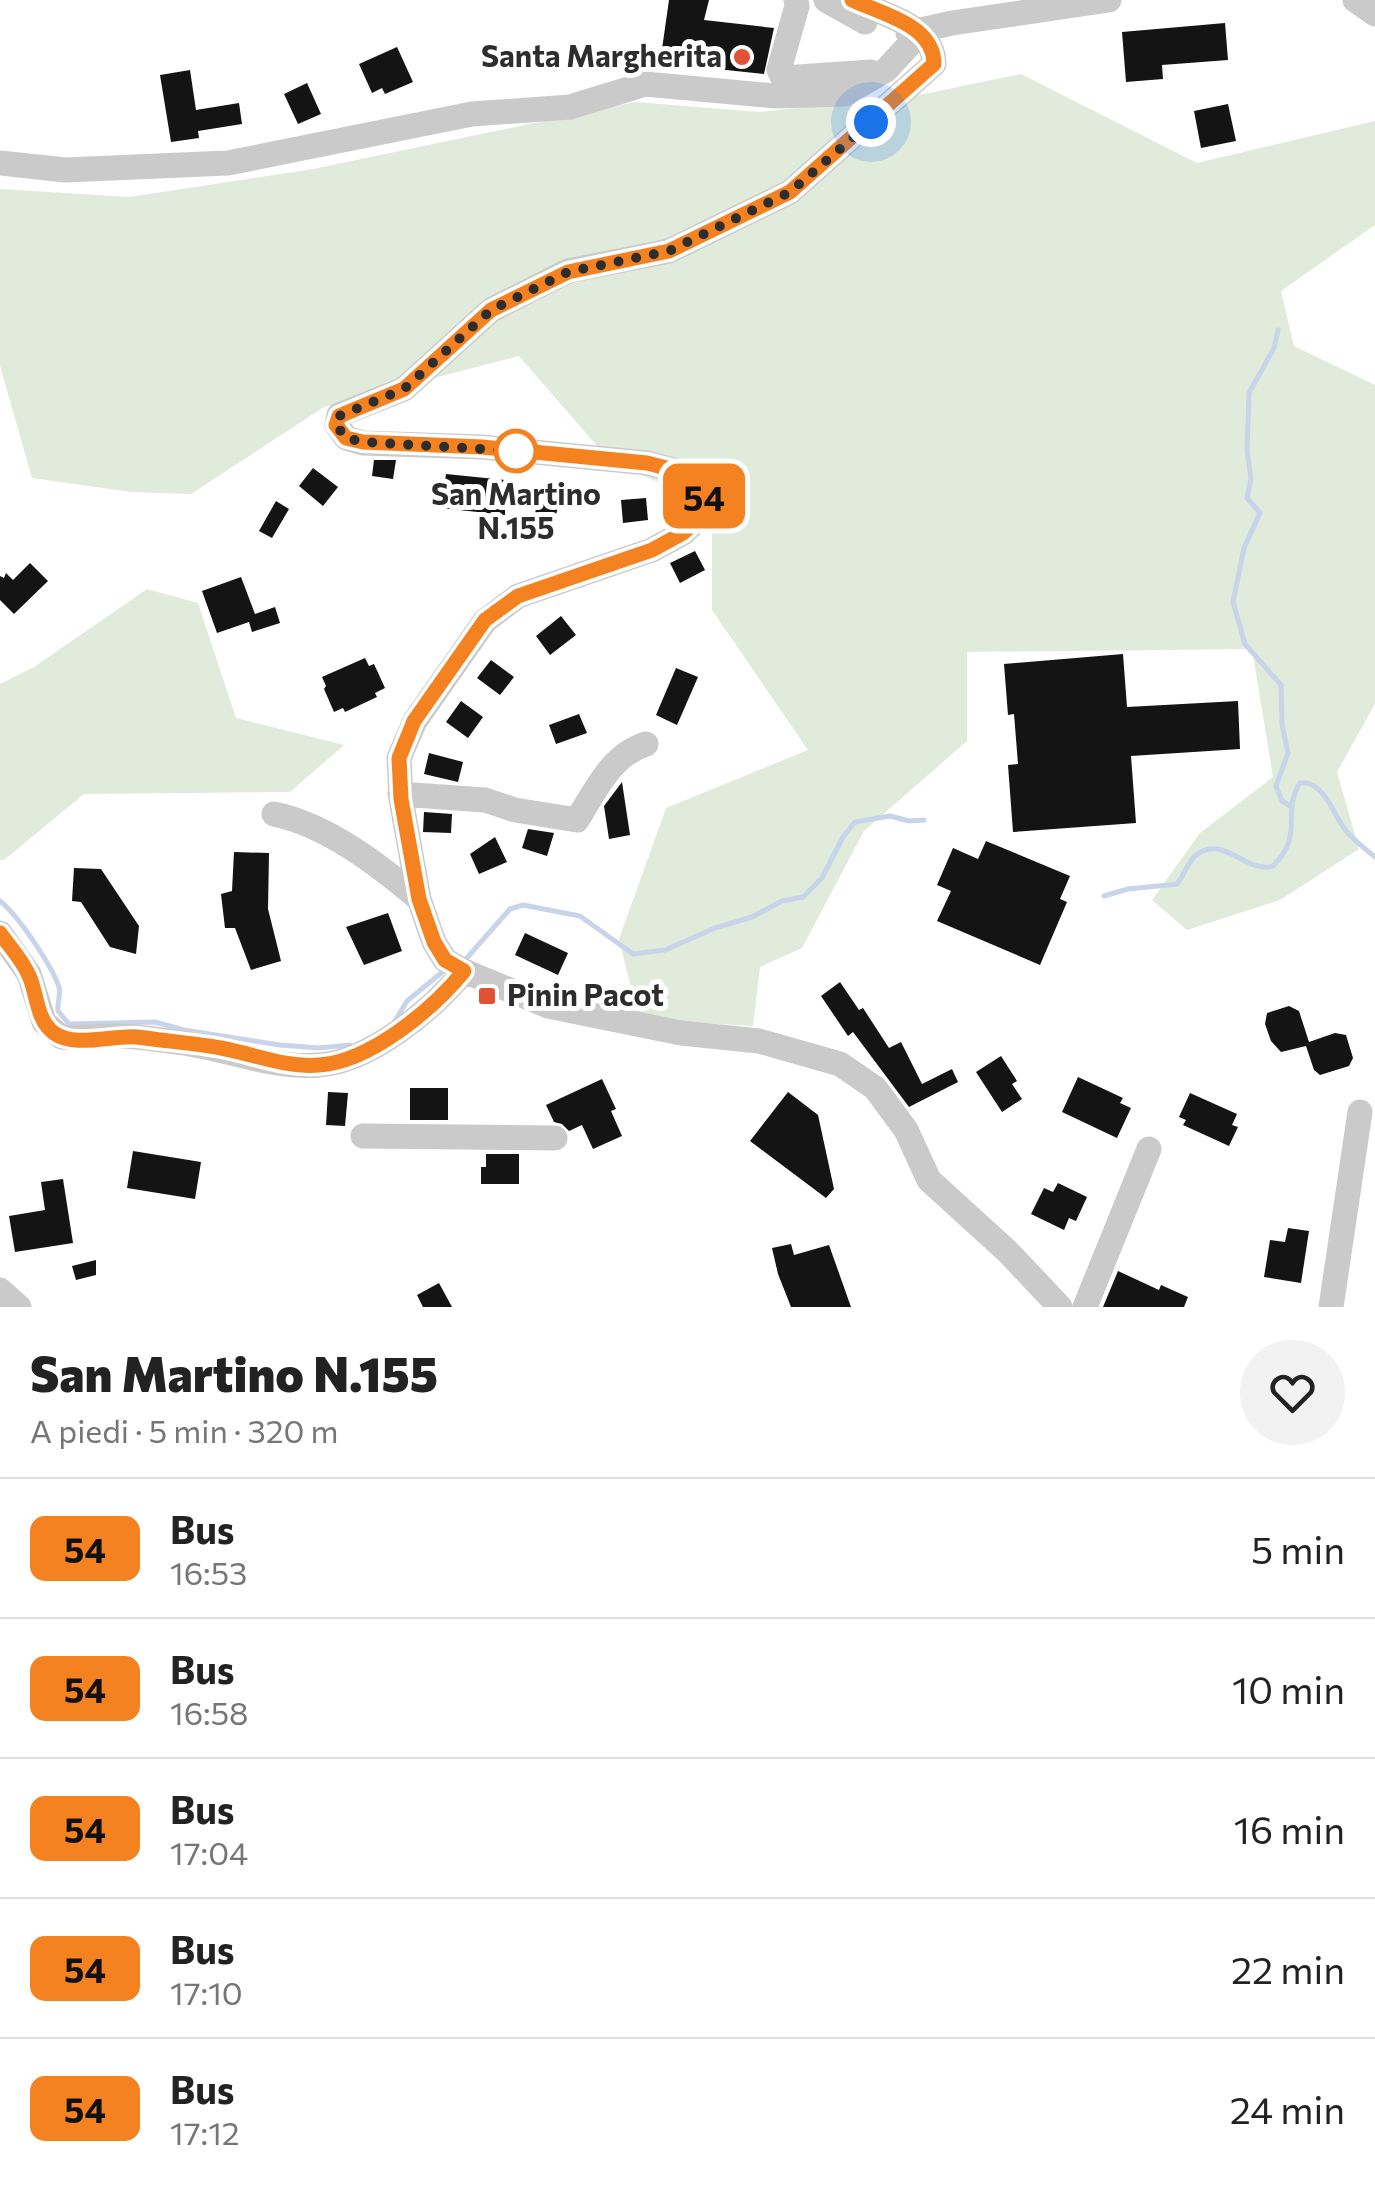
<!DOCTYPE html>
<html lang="it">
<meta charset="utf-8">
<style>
body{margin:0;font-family:Commissioner,sans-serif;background:#f2f2f2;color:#222;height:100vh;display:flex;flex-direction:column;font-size:38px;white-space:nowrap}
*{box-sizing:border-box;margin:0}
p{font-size:32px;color:#767676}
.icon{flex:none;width:55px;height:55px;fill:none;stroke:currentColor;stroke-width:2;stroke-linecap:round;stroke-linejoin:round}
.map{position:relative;height:1307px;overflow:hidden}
.details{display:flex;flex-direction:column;background:#fff;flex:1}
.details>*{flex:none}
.badge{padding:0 20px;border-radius:15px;font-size:35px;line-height:65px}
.you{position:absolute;width:50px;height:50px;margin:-25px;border:8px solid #fff;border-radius:50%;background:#1a73e8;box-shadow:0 0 0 15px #1a73e833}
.map>.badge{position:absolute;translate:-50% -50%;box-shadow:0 0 0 5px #fff}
.round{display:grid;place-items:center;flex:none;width:105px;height:105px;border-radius:52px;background:#f2f2f2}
.head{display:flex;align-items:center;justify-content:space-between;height:170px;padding:0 30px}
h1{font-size:48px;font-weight:800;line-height:75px}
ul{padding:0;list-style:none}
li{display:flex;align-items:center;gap:30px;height:140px;padding:0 30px;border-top:2px solid #e0e0e0}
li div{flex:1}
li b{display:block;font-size:38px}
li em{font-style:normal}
li .badge{min-width:110px;font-weight:700;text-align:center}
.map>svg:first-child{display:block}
.green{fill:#e0ebdb}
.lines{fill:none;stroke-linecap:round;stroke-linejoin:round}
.stream{stroke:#c8d4ea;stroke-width:5}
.building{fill:#141414}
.minor{stroke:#cacaca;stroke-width:25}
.line-casing{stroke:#fff;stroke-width:22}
.line{stroke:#f58220;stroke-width:15}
.walk{stroke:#2d2d2d;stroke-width:10;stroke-dasharray:0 18}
.poi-dot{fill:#e15133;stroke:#fff;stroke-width:4}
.stop-dot{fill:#fff;stroke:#f58220;stroke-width:5}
.labels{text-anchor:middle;stroke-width:10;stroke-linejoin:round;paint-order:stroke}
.poi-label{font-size:30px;font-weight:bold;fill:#2d2d2d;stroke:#fff;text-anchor:end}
.stop-label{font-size:30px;font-weight:bold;fill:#2d2d2d;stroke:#fff}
</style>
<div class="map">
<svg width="1375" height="1307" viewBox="0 0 1375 1307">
<rect width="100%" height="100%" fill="#fff"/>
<path class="green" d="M 1021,74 L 1197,163 L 1375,121 L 1375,225 L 1281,291 L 1294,346 L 1375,385 L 1375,704 L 1337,772 L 1359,849 L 1280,900 L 1187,930 L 1152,900 L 1200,833 L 1273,777 L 1252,649 L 967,652 L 967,741 L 864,831 L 802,948 L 760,967 L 753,1026 L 639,1019 L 619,939 L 666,808 L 808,750 L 712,610 L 712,505 L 611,462 L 519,356 L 324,407 L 191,494 L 131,492 L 32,478 L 0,366 L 0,189 L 129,197 L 313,169 L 635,102 L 759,112 L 924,94 Z
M 147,589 L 198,603 L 236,718 L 344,745 L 290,792 L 84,794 L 4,860 L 0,860 L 0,684 L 34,667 Z"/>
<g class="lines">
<path class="stream" d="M 1278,330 L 1274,348 L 1249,393 L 1247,451 L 1251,478 L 1247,498 L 1260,513 L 1244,548 L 1233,602 L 1245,644 L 1281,685 L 1282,724 L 1288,753 L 1276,786 L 1282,801 L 1292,807
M 1104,896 L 1128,889 L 1177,884 C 1184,876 1187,863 1195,856 C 1222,832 1247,875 1273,866 C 1305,835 1281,812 1300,783 C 1323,780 1333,813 1344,828 C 1352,839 1364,848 1375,857
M 0,901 C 18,915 52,966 59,987 C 61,994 57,1004 58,1011 L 69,1024 L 155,1022 L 184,1030 L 280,1045 L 319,1048 L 350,1045
M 465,960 L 510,909 L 523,905 L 580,916 L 633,954 L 665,950 L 715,928 L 752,917 L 782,901 L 803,897 L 822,878 L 843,837 L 855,822 L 890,816 L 909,821 L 924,820
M 395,1021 L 407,1001 L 446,969"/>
</g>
<path class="building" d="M 669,0 L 709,0 L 704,20 L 774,28 L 764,74 L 660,63 Z
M 1225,23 L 1228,60 L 1162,65 L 1163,79 L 1126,82 L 1122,32 Z
M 397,47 L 413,82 L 385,94 L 382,88 L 372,93 L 359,64 Z
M 190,70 L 196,110 L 239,103 L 242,124 L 198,131 L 199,138 L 171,142 L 160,75 Z
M 307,83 L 321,114 L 298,124 L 284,94 Z
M 1228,104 L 1236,141 L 1201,148 L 1194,111 Z
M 374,460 L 396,460 L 393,479 L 372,476 Z
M 313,468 L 338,487 L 323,506 L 299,486 Z
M 446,474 L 505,480 L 505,515 L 441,508 Z
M 541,486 L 563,491 L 551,531 L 532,527 Z
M 646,498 L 648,520 L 623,523 L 621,500 Z
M 276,501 L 289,509 L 272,538 L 259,531 Z
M 695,551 L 705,570 L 680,583 L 670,563 Z
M 30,563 L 48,581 L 14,614 L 0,600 L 0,576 L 4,578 L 6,573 L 13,580 Z
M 241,577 L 255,614 L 275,607 L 280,623 L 252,632 L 249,622 L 217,633 L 202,591 Z
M 561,616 L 576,635 L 550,655 L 536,636 Z
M 1123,654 L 1127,707 L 1238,701 L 1240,749 L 1131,756 L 1136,823 L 1013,832 L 1008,765 L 1018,764 L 1014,714 L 1008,715 L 1004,664 Z
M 365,658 L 369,666 L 374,664 L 385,688 L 375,693 L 377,697 L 345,712 L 343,708 L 334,712 L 324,689 L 326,686 L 322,677 Z
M 491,660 L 514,677 L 500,695 L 477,678 Z
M 676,668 L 698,677 L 677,725 L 656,715 Z
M 461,701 L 483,717 L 468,738 L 446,722 Z
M 579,714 L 587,733 L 556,744 L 549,725 Z
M 429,753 L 463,762 L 458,782 L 424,774 Z
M 622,782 L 630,835 L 609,839 L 604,806 Z
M 424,812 L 452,814 L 451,833 L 423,832 Z
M 528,829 L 554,833 L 547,856 L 522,848 Z
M 495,837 L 507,862 L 479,874 L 470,854 Z
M 986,841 L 1070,876 L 1060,899 L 1067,902 L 1040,965 L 937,921 L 951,891 L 937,885 L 953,848 L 978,859 Z
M 234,852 L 269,853 L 268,909 L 281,961 L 251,970 L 235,928 L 225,928 L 221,894 L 232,891 Z
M 74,868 L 101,869 L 139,926 L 136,954 L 110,947 L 81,902 L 72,901 Z
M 388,913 L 402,951 L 364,965 L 346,927 Z
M 525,933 L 568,953 L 558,975 L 515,955 Z
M 840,982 L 859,1010 L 863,1008 L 889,1048 L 901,1042 L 922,1084 L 952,1069 L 958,1082 L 909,1107 L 853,1032 L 848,1036 L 821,996 Z
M 1289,1006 L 1299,1011 L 1309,1042 L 1335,1033 L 1346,1035 L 1353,1058 L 1349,1066 L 1320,1075 L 1314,1070 L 1306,1046 L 1281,1052 L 1271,1041 L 1265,1024 L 1267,1013 Z
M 1001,1056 L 1017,1081 L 1012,1084 L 1022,1099 L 1002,1112 L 976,1072 Z
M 1078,1077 L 1123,1098 L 1120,1103 L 1131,1108 L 1117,1138 L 1062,1112 Z
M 602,1079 L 616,1109 L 611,1111 L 622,1136 L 593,1149 L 582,1125 L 569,1131 L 562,1124 L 554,1122 L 546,1105 Z
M 410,1088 L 448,1088 L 448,1120 L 410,1120 Z
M 328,1092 L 348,1093 L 345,1126 L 326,1125 Z
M 788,1092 L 818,1115 L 834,1189 L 826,1198 L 750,1141 Z
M 1190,1093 L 1237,1114 L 1232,1125 L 1238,1127 L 1229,1146 L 1183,1125 L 1186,1120 L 1179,1117 Z
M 133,1151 L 201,1162 L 195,1199 L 127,1188 Z
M 486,1154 L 519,1154 L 519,1184 L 481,1184 L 481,1167 L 486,1167 Z
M 63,1179 L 73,1243 L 15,1252 L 9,1216 L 45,1210 L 41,1182 Z
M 1058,1183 L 1087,1197 L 1076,1221 L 1069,1218 L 1064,1230 L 1031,1214 L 1044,1188 L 1053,1192 Z
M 1288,1228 L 1309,1231 L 1301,1283 L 1264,1277 L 1270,1240 L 1285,1242 Z
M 791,1244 L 794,1255 L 829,1245 L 851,1307 L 791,1307 L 778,1274 L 772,1248 Z
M 96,1260 L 96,1275 L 76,1280 L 72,1266 Z
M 1118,1271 L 1159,1290 L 1161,1285 L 1188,1297 L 1184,1307 L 1103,1307 Z
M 439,1283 L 452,1307 L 423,1307 L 417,1295 Z"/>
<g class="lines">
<path class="minor" d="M 796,0 L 797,6 L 779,70 L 783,78 L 871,72
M 826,0 L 865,22
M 852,0 C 882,14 934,25 934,64 L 790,192 L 669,251 L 568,271 L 491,310 L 404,389 L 339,415 L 337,425 L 346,438 L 363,443 L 482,447 L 647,463 L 681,472 L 703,483 L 704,502 L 698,519 L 683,533 L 652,550 L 518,596 L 485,621 L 415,721 L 399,758 L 401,799 L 419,899 L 434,942 L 445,960 L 464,971 L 548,1006 L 681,1033 L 759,1041 L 840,1064 L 875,1088 L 906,1130 L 929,1180 L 1008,1252 L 1060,1307
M 1355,0 L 1375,14
M 908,33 L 952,23 L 1109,0
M 0,163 L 65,170 L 228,163 L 472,114 L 570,107 L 645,84 L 775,96 L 845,94 L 886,70 L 921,32
M 400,794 L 485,800 L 515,810 L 577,820 C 596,790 611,755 646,744
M 274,814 C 327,825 379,865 419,899
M 0,933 L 29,974 L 44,1022 L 61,1037 C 82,1039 101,1035 122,1036 C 142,1037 163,1040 183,1043 C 227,1049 274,1069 319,1065 C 370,1062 433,1009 464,971
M 363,1136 L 555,1138
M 0,1290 L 19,1307
M 1085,1307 L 1149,1149
M 1331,1307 L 1360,1112"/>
</g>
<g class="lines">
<defs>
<path id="line" d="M 0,933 C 10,947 24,962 30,978 C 37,995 37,1021 54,1033 C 74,1048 113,1035 137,1037 C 165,1041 193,1043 221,1048 C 254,1054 285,1068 319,1065 C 370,1062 433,1009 464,971 L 445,960 L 434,942 L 419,899 L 401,799 L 399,758 L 414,721 L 485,620 L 518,596 L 652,550 L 683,533 L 698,519 L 704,502 L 702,482 L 682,472 L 647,463 L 482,447 L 363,442 L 346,438 L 336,425 L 339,416 L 404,389 L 491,310 L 568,272 L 669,251 L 790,192 L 934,64 C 934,25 882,14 852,0"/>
</defs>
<use href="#line" class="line-casing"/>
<use href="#line" class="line"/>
<path class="walk" d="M 516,451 L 363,442 L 346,438 L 336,425 L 339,416 L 404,389 L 491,310 L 568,272 L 669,251 L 790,192 L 871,122"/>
</g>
<g class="poi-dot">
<circle cx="742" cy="57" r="10"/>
<rect x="477" y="986" width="20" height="20" rx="5"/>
</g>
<circle class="stop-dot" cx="516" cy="451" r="20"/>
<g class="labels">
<g class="poi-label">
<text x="722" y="67">Santa Margherita</text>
<text x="507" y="1006" text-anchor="start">Pinin Pacot</text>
</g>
<g class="stop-label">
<text x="516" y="505">San Martino<tspan x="516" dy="34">N.155</tspan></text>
</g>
</g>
</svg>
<div class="you" style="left:871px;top:122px"></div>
<b class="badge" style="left:704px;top:496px;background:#f58220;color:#111">54</b>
</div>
<section class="details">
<div class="head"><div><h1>San Martino N.155</h1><p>A piedi · 5 min · 320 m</p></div><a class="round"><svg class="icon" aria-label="heart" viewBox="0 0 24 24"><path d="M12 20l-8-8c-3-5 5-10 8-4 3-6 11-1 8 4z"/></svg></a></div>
<ul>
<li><span class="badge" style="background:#f58220;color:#111">54</span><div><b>Bus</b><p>16:53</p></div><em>5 min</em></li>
<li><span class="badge" style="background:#f58220;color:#111">54</span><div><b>Bus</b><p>16:58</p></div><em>10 min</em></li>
<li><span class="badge" style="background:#f58220;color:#111">54</span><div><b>Bus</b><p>17:04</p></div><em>16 min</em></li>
<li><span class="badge" style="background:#f58220;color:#111">54</span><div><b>Bus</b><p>17:10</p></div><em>22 min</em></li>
<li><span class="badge" style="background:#f58220;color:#111">54</span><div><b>Bus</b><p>17:12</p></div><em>24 min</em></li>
</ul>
</section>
